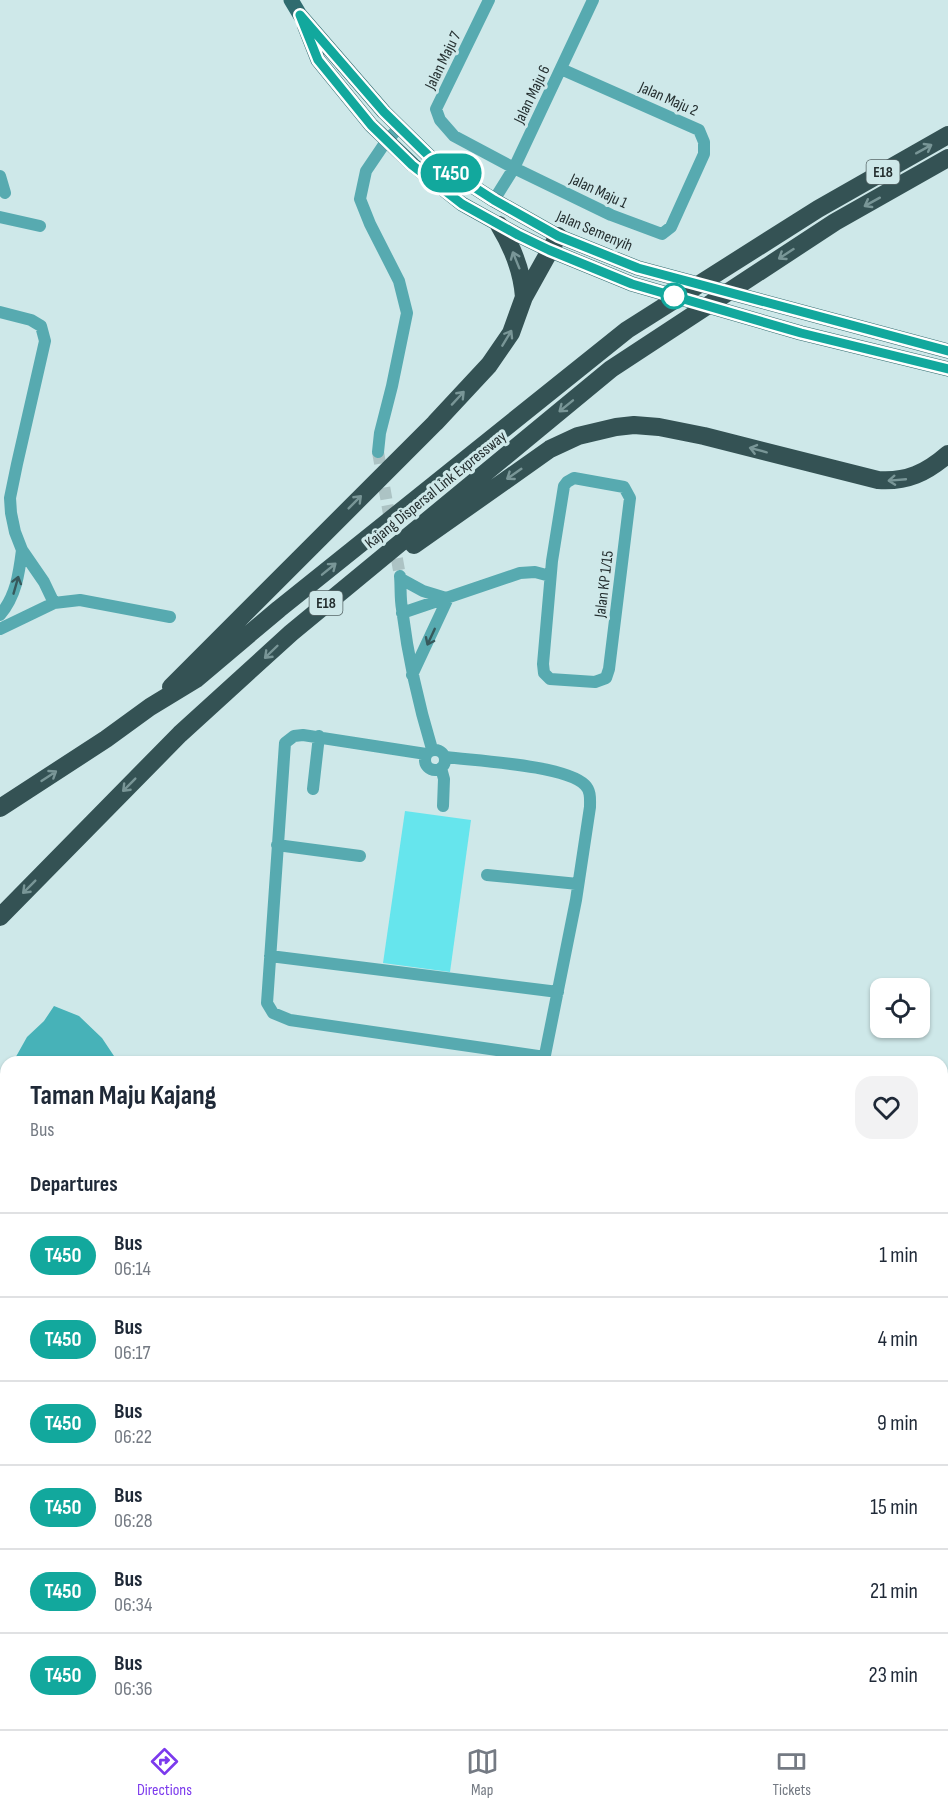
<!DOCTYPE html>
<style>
body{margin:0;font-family:"Sofia Sans Condensed",sans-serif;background:#f2f2f3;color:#1f2937;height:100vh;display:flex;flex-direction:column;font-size:22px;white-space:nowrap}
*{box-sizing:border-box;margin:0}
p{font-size:20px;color:#747a83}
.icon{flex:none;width:33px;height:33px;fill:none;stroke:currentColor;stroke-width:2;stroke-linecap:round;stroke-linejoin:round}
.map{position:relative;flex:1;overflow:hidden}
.drawer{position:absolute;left:0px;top:1056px;width:948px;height:674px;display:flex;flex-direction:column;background:#fff;border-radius:18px 18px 0 0;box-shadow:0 2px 4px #0004}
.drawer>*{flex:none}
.badge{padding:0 12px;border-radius:20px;font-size:21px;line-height:39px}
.tools{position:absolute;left:870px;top:978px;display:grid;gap:12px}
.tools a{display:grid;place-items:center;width:60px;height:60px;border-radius:12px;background:#fff;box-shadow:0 2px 4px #0004;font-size:30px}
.map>.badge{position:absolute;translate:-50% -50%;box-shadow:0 0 0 3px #fff}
h2{padding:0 30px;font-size:22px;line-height:54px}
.round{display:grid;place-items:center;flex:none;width:63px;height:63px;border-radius:18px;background:#f2f2f3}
.overview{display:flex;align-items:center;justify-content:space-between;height:102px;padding:0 30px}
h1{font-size:28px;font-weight:700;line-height:45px}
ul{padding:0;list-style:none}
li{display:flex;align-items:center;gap:18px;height:84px;padding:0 30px;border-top:2px solid #e0e1e3}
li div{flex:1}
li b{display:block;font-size:22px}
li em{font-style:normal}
li .badge{min-width:66px;font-weight:700;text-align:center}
.tabs{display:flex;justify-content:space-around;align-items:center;height:84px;border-top:2px solid #e0e1e3;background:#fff;font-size:16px;color:#747a83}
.tabs a{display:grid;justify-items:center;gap:3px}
.tabs .current{color:#7c3aed}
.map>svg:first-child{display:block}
.green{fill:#66e5ed}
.water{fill:#47b2b8}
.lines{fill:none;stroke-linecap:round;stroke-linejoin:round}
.minor-tunnel{stroke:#acc3c4;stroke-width:12;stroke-dasharray:12 6;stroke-linecap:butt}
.minor{stroke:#57aab0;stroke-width:12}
.primary{stroke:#306b6f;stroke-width:15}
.motorway{stroke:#345254;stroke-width:18}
.oneway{stroke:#799697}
.oneway2{stroke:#36595c}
.line-casing{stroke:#fff;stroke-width:14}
.line{stroke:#12a89d;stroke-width:9}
.stop-dot{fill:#fff;stroke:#12a89d;stroke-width:3}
.labels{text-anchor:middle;stroke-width:6;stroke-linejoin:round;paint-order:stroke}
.shield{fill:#cee8e9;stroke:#576667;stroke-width:1.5}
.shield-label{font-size:15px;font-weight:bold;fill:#242e2f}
.street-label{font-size:16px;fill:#242e2f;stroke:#cee8e9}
</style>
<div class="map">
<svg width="948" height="1729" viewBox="0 0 948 1729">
<rect width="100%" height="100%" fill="#cee8e9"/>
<path class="green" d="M 405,811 L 471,820 L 450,972 L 383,963 Z"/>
<path class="water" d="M 54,1006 L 79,1016 L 102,1038 L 118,1062 L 13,1062 L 27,1037 L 44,1021 Z
M 6,1075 L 6,1143 C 0,1131 0,1091 6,1075 Z"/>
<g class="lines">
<path class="minor-tunnel" d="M 378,452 L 400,576"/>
<path class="minor" d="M 489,0 L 436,109 L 440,120 L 454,136 L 514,168 L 611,215 L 662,234 L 671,227 L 704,154 L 704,142 L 699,130 L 561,69
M 0,176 L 5,193
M 494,200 L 514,168 L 593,0
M 0,217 L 40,226
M 0,312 L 31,320 L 41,326 L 45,341 L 17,464 L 10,498 L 11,513 L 15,532 L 22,550 L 44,582 L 54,603
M 378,452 L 380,433 L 392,386 L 407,313 L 399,281 L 370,224 L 360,199 L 366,171 L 387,140 L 399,128
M 574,478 L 624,487 L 630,498 L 609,669 L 606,678 L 595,682 L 550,679 L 544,673 L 543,664 L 552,561 L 564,486 L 567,482 Z
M 400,576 C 401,587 400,598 402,609 C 408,657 418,703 432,749
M 401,579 L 423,591 L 446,598
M 402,613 L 520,573 L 535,572 L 550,576
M 0,615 C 16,596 19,574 22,550
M 0,629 L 54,603 L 80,600 L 170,617
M 412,675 L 448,598
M425 760a10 10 0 1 1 20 0a10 10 0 1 1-20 0Z
M 426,754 L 303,735 L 294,736 L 285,743 L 267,1003 L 273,1013 L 290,1020 L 538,1056 L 545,1055 L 576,900 L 590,807 C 590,799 591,791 585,785 C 565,765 476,761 446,757
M 441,768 L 444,779 L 443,806
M 313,789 L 319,736
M 277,845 L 360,856
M 487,875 L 578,884
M 270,956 L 558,992
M 942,1402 L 948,1403"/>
<path class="primary" d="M 291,0 L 300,15 L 384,112 L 435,162 L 494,200 L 558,236 L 638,268 L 948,351
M 305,27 L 318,60 L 371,125 L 413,165 L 462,204 L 518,235 L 549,250 L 632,284 L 801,333 L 948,369"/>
<path class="motorway" d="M 499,225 C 513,248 522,270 524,297
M 414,545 L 550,449 L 578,436 L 616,427 L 634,425 L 659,427 L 704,436 L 878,480 C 907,482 926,473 948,454
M 171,687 L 435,423 L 489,365 L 511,333 L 524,297 L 558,236
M 0,808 L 106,739 L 150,707 L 196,679 L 279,609 L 627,330 L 818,209 L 948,135
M 0,917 L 180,734 L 291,633 L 611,369 L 835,222 L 948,158"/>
</g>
<defs><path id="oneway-shaft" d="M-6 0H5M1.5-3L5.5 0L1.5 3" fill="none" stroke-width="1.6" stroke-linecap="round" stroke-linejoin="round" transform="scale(1.5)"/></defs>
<g class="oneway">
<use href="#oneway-shaft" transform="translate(924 149) rotate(-29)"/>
<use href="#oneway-shaft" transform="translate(872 202) rotate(151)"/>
<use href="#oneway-shaft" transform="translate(786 254) rotate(147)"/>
<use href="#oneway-shaft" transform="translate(516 260) rotate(-112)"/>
<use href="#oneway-shaft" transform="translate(507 338) rotate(-59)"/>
<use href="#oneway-shaft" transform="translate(458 398) rotate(-47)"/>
<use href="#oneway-shaft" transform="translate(566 406) rotate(141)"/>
<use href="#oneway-shaft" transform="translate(758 450) rotate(-165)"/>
<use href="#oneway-shaft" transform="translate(514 474) rotate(145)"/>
<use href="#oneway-shaft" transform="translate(897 480) rotate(175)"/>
<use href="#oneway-shaft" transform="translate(355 502) rotate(-45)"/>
<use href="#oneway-shaft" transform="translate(329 569) rotate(-39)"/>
<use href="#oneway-shaft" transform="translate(271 652) rotate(136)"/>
<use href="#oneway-shaft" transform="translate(49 776) rotate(-33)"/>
<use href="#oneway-shaft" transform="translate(129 785) rotate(135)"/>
<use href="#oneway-shaft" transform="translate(29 887) rotate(135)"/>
</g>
<g class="oneway2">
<use href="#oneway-shaft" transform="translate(16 585) rotate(-74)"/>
<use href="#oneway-shaft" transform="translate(431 637) rotate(115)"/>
</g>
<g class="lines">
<defs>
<path id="line" d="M 948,351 L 638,268 L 558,236 L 494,200 L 435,162 L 384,112 L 300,15 L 318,60 L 371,125 L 412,165 L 462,204 L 518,235 L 549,250 L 632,284 L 801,333 L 948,369"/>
</defs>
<use href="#line" class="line-casing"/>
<use href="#line" class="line"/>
</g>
<circle class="stop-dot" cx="674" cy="296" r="12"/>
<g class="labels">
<g class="shield">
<rect x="866.5" y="160" width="33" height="24" rx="4.5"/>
<rect x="309.5" y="591" width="33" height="24" rx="4.5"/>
</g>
<g class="shield-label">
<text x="883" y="177">E18</text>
<text x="326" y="608">E18</text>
</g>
<g class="street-label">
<text transform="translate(442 60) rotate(-64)" y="6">Jalan Maju 7</text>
<text transform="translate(531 94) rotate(-64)" y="6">Jalan Maju 6</text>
<text transform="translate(669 98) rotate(24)" y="6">Jalan Maju 2</text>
<text transform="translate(599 190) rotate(25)" y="6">Jalan Maju 1</text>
<text transform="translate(595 230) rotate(23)" y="6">Jalan Semenyih</text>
<text transform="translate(435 489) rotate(-39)" y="6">Kajang Dispersal Link Expressway</text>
<text transform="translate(603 584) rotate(-83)" y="6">Jalan KP 1/15</text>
</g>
</g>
</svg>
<div class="tools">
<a><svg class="icon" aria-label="locate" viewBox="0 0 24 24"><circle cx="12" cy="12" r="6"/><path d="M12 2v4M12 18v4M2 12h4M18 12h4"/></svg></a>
</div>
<b class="badge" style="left:451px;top:173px;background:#12a89d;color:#fff">T450</b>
<section class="drawer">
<div class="overview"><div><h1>Taman Maju Kajang</h1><p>Bus</p></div><a class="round"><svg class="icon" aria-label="heart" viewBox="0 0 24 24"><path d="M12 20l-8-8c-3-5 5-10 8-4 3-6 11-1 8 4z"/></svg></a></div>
<h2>Departures</h2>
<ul>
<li><span class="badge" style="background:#12a89d;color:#fff">T450</span><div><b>Bus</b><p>06:14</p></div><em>1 min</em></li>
<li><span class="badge" style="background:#12a89d;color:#fff">T450</span><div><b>Bus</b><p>06:17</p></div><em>4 min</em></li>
<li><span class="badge" style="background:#12a89d;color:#fff">T450</span><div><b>Bus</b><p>06:22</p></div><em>9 min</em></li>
<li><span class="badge" style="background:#12a89d;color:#fff">T450</span><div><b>Bus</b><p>06:28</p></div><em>15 min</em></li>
<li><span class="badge" style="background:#12a89d;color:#fff">T450</span><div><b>Bus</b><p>06:34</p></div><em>21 min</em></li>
<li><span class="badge" style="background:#12a89d;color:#fff">T450</span><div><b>Bus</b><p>06:36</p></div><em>23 min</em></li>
</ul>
</section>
</div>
<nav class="tabs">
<a class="current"><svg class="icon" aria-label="directions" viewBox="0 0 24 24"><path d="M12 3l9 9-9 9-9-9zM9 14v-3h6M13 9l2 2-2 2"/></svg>Directions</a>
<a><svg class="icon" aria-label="map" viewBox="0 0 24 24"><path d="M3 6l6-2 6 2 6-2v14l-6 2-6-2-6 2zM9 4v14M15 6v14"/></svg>Map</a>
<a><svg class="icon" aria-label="tickets" viewBox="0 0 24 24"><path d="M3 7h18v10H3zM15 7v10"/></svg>Tickets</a>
</nav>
